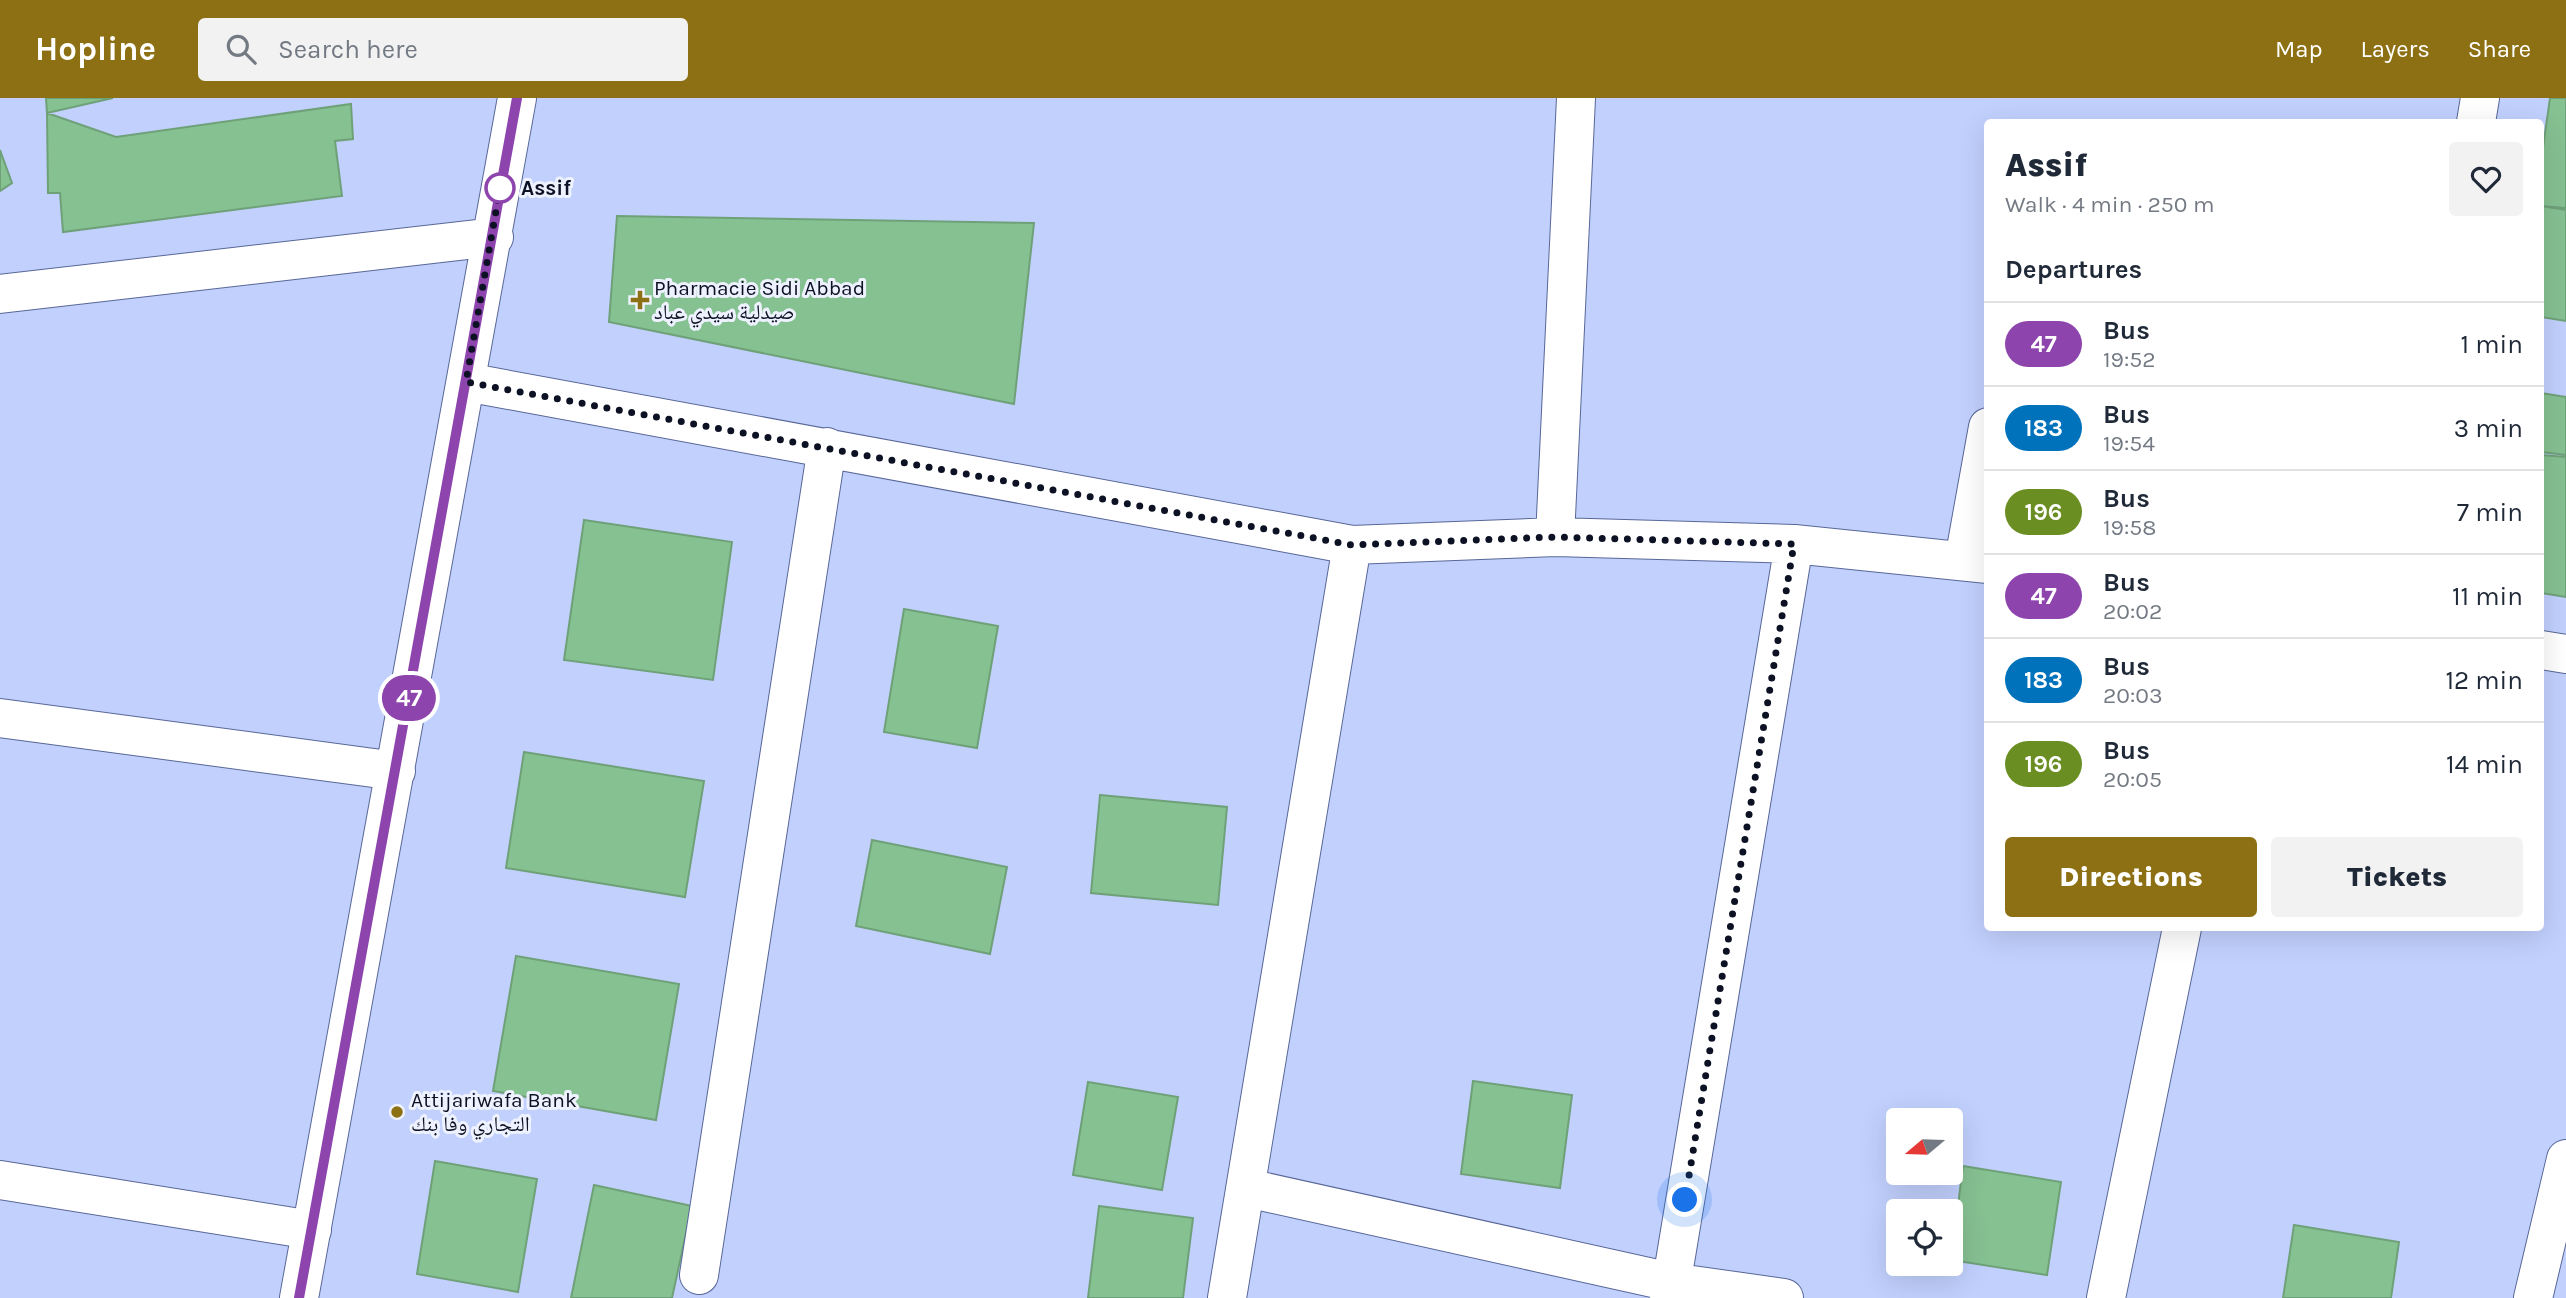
<!DOCTYPE html>
<meta charset="utf-8">
<style>
body{margin:0;font-family:Karla,"Noto Naskh Arabic",sans-serif;background:#f2f2f3;color:#1f2937;height:100vh;display:flex;flex-direction:column;font-size:26px;white-space:nowrap}
*{box-sizing:border-box;margin:0}
p{font-size:23px;color:#747a83}
.icon{flex:none;width:38px;height:38px;fill:none;stroke:currentColor;stroke-width:2;stroke-linecap:round;stroke-linejoin:round}
.map{position:relative;flex:1;overflow:hidden}
.sheet{position:absolute;left:1984px;top:21px;width:560px;height:812px;display:flex;flex-direction:column;background:#fff;border-radius:7px;box-shadow:0 7px 28px #0002}
.sheet>*{flex:none}
.badge{padding:0 14px;border-radius:23px;font-size:24px;line-height:46px}
.needle{width:46px;rotate:251deg}
.buttons{position:absolute;left:1886px;top:1010px;display:grid;gap:14px}
.buttons a{display:grid;place-items:center;width:77px;height:77px;border-radius:7px;background:#fff;box-shadow:0 7px 28px #0002;font-size:35px}
.you{position:absolute;width:35px;height:35px;margin:-18px;border:5px solid #fff;border-radius:50%;background:#1a73e8;box-shadow:0 0 0 10px #1a73e833}
.map>.badge{position:absolute;translate:-50% -50%;box-shadow:0 0 0 4px #fff}
h2{padding:0 21px;font-size:26px;line-height:63px}
.round{display:grid;place-items:center;flex:none;width:74px;height:74px;border-radius:7px;background:#f2f2f3}
.summary{display:flex;align-items:center;justify-content:space-between;height:119px;padding:0 21px}
h1{font-size:33px;font-weight:800;line-height:52px}
.button{display:flex;gap:14px;margin-top:auto;padding:14px 21px}
.button a{flex:1;height:80px;border-radius:7px;background:#8c7013;color:#fff;font-size:28px;font-weight:800;line-height:80px;text-align:center}
.button a+a{background:#f2f2f3;color:#1f2937}
ul{padding:0;list-style:none}
li{display:flex;align-items:center;gap:21px;height:84px;padding:0 21px;border-top:2px solid #e0e1e3}
li div{flex:1}
li b{display:block;font-size:26px}
li em{font-style:normal}
li .badge{min-width:77px;font-weight:700;text-align:center}
header{display:flex;align-items:center;gap:42px;box-sizing:border-box;height:98px;padding:0 35px;background:#8c7013;color:#fff}
header strong{font-size:33px}
nav{display:flex;gap:38px;margin-inline-start:auto;font-size:24px}
.search{width:490px;height:63px;background:#f2f2f3;display:flex;align-items:center;gap:18px;box-sizing:border-box;padding:0 24px;border-radius:7px;color:#747a83;font-size:26px}
.map>svg:first-child{display:block}
.building{fill:#86c192;stroke:#6fa179;stroke-width:2}
.lines{fill:none;stroke-linecap:round;stroke-linejoin:round}
.minor-casing{stroke:#586798;stroke-width:40}
.minor{stroke:#fff;stroke-width:38}
.line-casing{stroke:#fff;stroke-width:16}
.line{stroke:#8e44ad;stroke-width:10}
.walk{stroke:#0c1124;stroke-width:7;stroke-dasharray:0 12.6}
.stop-dot{fill:#fff;stroke:#8e44ad;stroke-width:3.5}
.poi-dot{fill:#8c7013;stroke:#eef2fe;stroke-width:2.5}
.labels{text-anchor:middle;stroke-width:6;stroke-linejoin:round;paint-order:stroke}
.stop-label{font-size:21px;font-weight:bold;fill:#0c1124;stroke:#eef2fe;text-anchor:start}
.poi-label{font-size:21px;fill:#0c1124;stroke:#eef2fe;text-anchor:start}
</style>
<header>
<strong>Hopline</strong>
<div class="search"><svg class="icon" aria-label="search" viewBox="0 0 24 24"><circle cx="10" cy="10" r="6"/><path d="M15 15l6 6"/></svg>Search here</div>
<nav><a>Map</a><a>Layers</a><a>Share</a></nav>
</header>
<div class="map">
<svg width="2566" height="1200" viewBox="0 0 2566 1200">
<rect width="100%" height="100%" fill="#c1d0fd"/>
<path class="building" d="M 46,0 L 113,0 L 47,15 Z
M 2550,0 L 2566,0 L 2566,112 L 2541,108 L 2541,64 Z
M 351,6 L 353,41 L 335,43 L 342,98 L 63,134 L 60,95 L 48,95 L 47,15 L 116,39 Z
M 0,52 L 12,85 L 0,93 Z
M 2541,108 L 2566,110 L 2566,223 L 2541,219 Z
M 617,118 L 1034,125 L 1014,306 L 609,224 Z
M 2541,295 L 2566,299 L 2566,357 L 2541,354 Z
M 2541,357 L 2566,359 L 2566,499 L 2541,495 Z
M 584,422 L 732,444 L 713,582 L 564,562 Z
M 904,511 L 998,528 L 977,650 L 884,634 Z
M 524,654 L 704,683 L 685,799 L 506,770 Z
M 1100,697 L 1227,709 L 1218,807 L 1091,795 Z
M 872,742 L 1007,769 L 990,856 L 856,828 Z
M 516,858 L 679,886 L 656,1022 L 493,993 Z
M 1473,983 L 1572,997 L 1560,1090 L 1461,1076 Z
M 1088,984 L 1178,999 L 1162,1092 L 1073,1077 Z
M 435,1063 L 537,1081 L 518,1194 L 417,1176 Z
M 1963,1068 L 2061,1084 L 2047,1177 L 1951,1162 Z
M 594,1087 L 692,1108 L 672,1200 L 571,1200 Z
M 1099,1108 L 1193,1120 L 1183,1200 L 1088,1200 Z
M 2294,1127 L 2399,1144 L 2391,1200 L 2283,1200 Z"/>
<g class="lines">
<defs>
<path id="minor" d="M 2476,24 L 2480,0
M 0,196 L 494,139
M 466,284 L 1352,447 L 1555,439 L 1794,446 L 1988,466
M 1555,439 L 1576,0
M 1964,462 L 1988,329
M 2541,552 L 2566,556
M 0,620 L 396,673
M 0,1082 L 312,1132
M 1247,1090 L 1671,1184 L 1784,1200
M 699,1177 L 827,349
M 299,1200 L 517,0
M 1227,1200 L 1352,447
M 1669,1200 L 1794,446
M 2106,1200 L 2182,830
M 2533,1200 L 2566,1061"/>
</defs>
<use href="#minor" class="minor-casing"/>
<use href="#minor" class="minor"/>
</g>
<g class="lines">
<defs>
<path id="line" d="M 299,1200 L 517,0"/>
</defs>
<use href="#line" class="line-casing"/>
<use href="#line" class="line"/>
<path class="walk" d="M 500,90 L 466,284 L 1352,447 L 1555,439 L 1794,446 L 1685,1102"/>
</g>
<circle class="stop-dot" cx="500" cy="90" r="14"/>
<g class="poi-dot">
<path d="M636.5 191.5h7v7h7v7h-7v7h-7v-7h-7v-7h7z"/>
<circle cx="397" cy="1014" r="7"/>
</g>
<g class="labels">
<g class="stop-label">
<text x="521" y="97">Assif</text>
</g>
<g class="poi-label">
<text x="654" y="197">Pharmacie Sidi Abbad<tspan x="654" dy="24">صيدلية سيدي عباد</tspan></text>
<text x="411" y="1009">Attijariwafa Bank<tspan x="411" dy="24">التجاري وفا بنك</tspan></text>
</g>
</g>
</svg>
<div class="buttons">
<a><svg class="needle" viewBox="-14 -14 28 28"><path d="M0-13l5 13h-10z" fill="#e53935"/><path d="M0 13l5-13h-10z" fill="#747a83"/></svg></a>
<a><svg class="icon" aria-label="locate" viewBox="0 0 24 24"><circle cx="12" cy="12" r="6"/><path d="M12 2v4M12 18v4M2 12h4M18 12h4"/></svg></a>
</div>
<div class="you" style="left:1685px;top:1102px"></div>
<b class="badge" style="left:409px;top:600px;background:#8e44ad;color:#fff">47</b>
<section class="sheet">
<div class="summary"><div><h1>Assif</h1><p>Walk · 4 min · 250 m</p></div><a class="round"><svg class="icon" aria-label="heart" viewBox="0 0 24 24"><path d="M12 20l-8-8c-3-5 5-10 8-4 3-6 11-1 8 4z"/></svg></a></div>
<h2>Departures</h2>
<ul>
<li><span class="badge" style="background:#8e44ad;color:#fff">47</span><div><b>Bus</b><p>19:52</p></div><em>1 min</em></li>
<li><span class="badge" style="background:#0072bc;color:#fff">183</span><div><b>Bus</b><p>19:54</p></div><em>3 min</em></li>
<li><span class="badge" style="background:#6b8e23;color:#fff">196</span><div><b>Bus</b><p>19:58</p></div><em>7 min</em></li>
<li><span class="badge" style="background:#8e44ad;color:#fff">47</span><div><b>Bus</b><p>20:02</p></div><em>11 min</em></li>
<li><span class="badge" style="background:#0072bc;color:#fff">183</span><div><b>Bus</b><p>20:03</p></div><em>12 min</em></li>
<li><span class="badge" style="background:#6b8e23;color:#fff">196</span><div><b>Bus</b><p>20:05</p></div><em>14 min</em></li>
</ul>
<div class="button"><a>Directions</a><a>Tickets</a></div>
</section>
</div>
